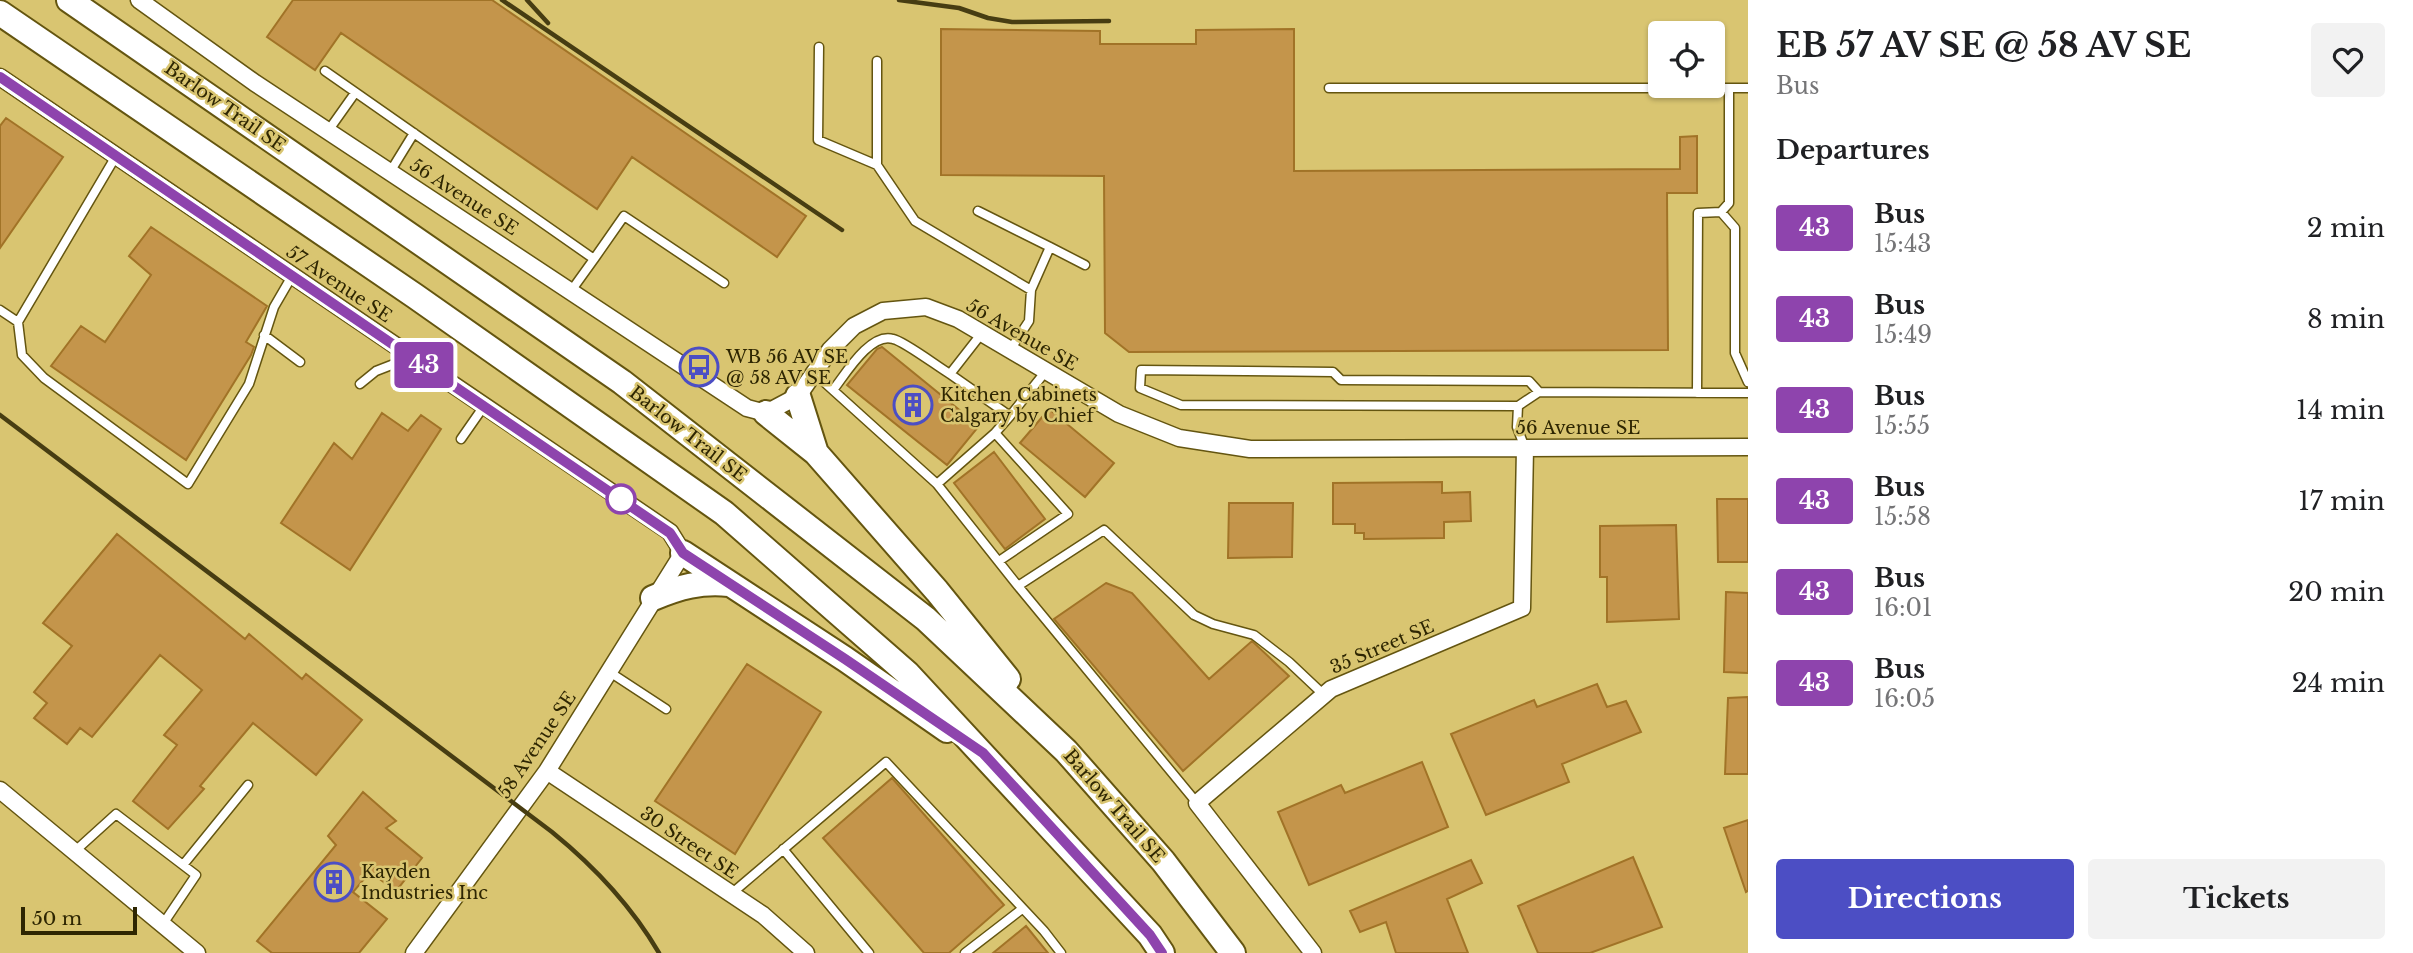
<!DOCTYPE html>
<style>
body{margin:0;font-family:"Libre Baskerville",serif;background:#f2f2f2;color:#202124;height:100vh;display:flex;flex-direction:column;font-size:26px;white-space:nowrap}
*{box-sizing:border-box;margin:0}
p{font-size:23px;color:#757577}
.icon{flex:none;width:38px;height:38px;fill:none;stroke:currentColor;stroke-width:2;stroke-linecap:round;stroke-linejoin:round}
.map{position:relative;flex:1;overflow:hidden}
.panel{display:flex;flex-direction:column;background:#fff;width:665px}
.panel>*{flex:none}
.badge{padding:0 14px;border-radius:5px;font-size:24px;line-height:46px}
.controls{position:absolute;left:1648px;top:21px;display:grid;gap:14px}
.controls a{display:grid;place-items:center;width:77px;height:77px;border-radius:7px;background:#fff;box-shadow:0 2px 5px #0004;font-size:35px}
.scale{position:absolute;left:21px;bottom:18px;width:116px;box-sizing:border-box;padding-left:7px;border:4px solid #2e2602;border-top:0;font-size:19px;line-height:24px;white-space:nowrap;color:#2e2602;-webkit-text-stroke:5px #d9c571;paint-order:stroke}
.map>.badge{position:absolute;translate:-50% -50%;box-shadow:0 0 0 4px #fff}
h2{padding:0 28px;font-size:26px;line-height:63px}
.round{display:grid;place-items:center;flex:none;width:74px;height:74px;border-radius:7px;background:#f2f2f2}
.overview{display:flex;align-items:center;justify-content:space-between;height:119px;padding:0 28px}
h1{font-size:33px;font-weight:700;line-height:52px}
.cta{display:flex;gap:14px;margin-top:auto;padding:14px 28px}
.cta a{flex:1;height:80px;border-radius:7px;background:#4c4ec4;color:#fff;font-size:28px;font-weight:700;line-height:80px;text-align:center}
.cta a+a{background:#f2f2f2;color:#202124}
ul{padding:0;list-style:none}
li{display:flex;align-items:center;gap:21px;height:91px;padding:0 28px}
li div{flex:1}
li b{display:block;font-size:26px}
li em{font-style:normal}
li .badge{min-width:77px;font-weight:700;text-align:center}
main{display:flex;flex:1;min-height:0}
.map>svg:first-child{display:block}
.building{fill:#c4954b;stroke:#a17327;stroke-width:2}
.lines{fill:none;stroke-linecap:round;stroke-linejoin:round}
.lane-casing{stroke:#645510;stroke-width:11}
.street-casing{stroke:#645510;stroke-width:19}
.primary-casing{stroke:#645510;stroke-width:28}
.lane{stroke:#fff;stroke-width:8}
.street{stroke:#fff;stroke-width:16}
.primary{stroke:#fff;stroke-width:24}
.rail{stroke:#473d12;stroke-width:4.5}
.line-casing{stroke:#fff;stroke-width:16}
.line{stroke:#8e44ad;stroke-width:10}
.stop-dot{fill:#fff;stroke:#8e44ad;stroke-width:3.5}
.labels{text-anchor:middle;stroke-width:5;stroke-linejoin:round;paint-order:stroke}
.street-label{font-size:18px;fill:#2e2602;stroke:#d9c571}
.poi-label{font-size:18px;fill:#2e2602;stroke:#d9c571;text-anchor:start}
</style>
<main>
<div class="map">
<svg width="1748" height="953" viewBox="0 0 1748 953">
<rect width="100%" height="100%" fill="#d9c571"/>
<path class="building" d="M 293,0 L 492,0 L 806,216 L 777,257 L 632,157 L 597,209 L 341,33 L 315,70 L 267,37 Z
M 941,29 L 1100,31 L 1100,44 L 1196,44 L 1196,30 L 1294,29 L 1294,171 L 1680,169 L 1680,137 L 1697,136 L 1697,193 L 1667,193 L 1668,350 L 1129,352 L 1105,333 L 1104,176 L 941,175 Z
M 6,118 L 63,157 L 0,248 L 0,126 Z
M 151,227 L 267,306 L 246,342 L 254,347 L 251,355 L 186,460 L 51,366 L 81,326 L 105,342 L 151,275 L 129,256 Z
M 882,347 L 979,426 L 947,465 L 847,385 L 877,349 Z
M 1049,409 L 1114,463 L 1085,497 L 1020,443 Z
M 382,413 L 408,431 L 421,415 L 441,429 L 350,570 L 281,523 L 334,443 L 352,459 Z
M 994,452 L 1045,519 L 1005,549 L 954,483 Z
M 1442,482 L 1442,493 L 1470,492 L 1471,521 L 1444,522 L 1444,538 L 1364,539 L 1364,533 L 1355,533 L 1355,524 L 1333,524 L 1333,483 Z
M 1717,499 L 1748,499 L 1748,562 L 1718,562 Z
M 1229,503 L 1293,503 L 1292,557 L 1228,558 Z
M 1676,525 L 1679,619 L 1607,622 L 1607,577 L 1600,577 L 1600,526 Z
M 117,534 L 245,639 L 249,634 L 302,679 L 306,674 L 362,720 L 316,775 L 253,723 L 200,786 L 204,789 L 168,829 L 133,801 L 177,745 L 164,735 L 202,690 L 160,655 L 92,737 L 80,728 L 67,744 L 34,718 L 47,703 L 34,692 L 72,646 L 43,623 Z
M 1106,583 L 1132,593 L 1209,679 L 1252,641 L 1289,676 L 1183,771 L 1054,619 Z
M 1726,592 L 1748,593 L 1748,673 L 1724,672 Z
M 747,664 L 821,712 L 735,854 L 655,801 Z
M 1597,684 L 1607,707 L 1626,701 L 1641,732 L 1562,764 L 1569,782 L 1486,815 L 1451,734 L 1534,700 L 1537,707 Z
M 1748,697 L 1748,774 L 1725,774 L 1728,698 Z
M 1422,762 L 1448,827 L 1309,885 L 1278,812 L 1341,785 L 1345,793 Z
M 892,778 L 1004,905 L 949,953 L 924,953 L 823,838 Z
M 363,792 L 396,821 L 386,828 L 422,858 L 396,891 L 370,872 L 353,892 L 387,919 L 359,953 L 272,953 L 257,941 L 336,845 L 328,836 Z
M 1748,820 L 1748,891 L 1746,892 L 1724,828 Z
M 1633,857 L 1662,927 L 1590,953 L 1538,953 L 1518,906 Z
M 1471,860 L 1482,883 L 1447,899 L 1468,953 L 1396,953 L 1386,922 L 1360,932 L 1350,911 Z
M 1026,926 L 1048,953 L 993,953 Z"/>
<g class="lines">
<defs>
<path id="lane" d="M 819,47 L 818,140 L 877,165 L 877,61
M 325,71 L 594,259 L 624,216 L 724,283
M 1329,88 L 1748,88
M 328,131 L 355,93
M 877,165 L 915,221 L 1031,290 L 1050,247 L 1085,265
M 390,172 L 414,133
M 978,211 L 1050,247
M 1721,212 L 1729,203 L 1729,88
M 571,291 L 594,259
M 0,310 L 18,322 L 116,156
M 18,322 L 22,355 L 44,378 L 188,484 L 249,384 L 274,307 L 292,276
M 264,335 L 300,362
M 1010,350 L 1029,321 L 1031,290
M 814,373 L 937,484 L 1018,586
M 950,374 L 1010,416 L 1046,371
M 360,384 L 376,371 L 412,357
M 833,390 C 845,375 870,332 893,339 C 904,341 938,367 950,374 L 982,333
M 1697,393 L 1698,213 L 1721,212 L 1735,228 L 1735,353 L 1748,382
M 1518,406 L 1539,392 L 1748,393
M 995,433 L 1068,514 L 999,561
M 461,439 L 484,406
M 1525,448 L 1517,427 L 1518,406 L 1181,405 L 1140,388 L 1141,370 L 1333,372 L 1341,380 L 1529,381 L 1539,392
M 937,484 L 995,433 L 1010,416
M 608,671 L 666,709
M 1197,803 L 1018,586 L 1104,530 L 1194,615 L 1213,624 L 1254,635 L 1289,662 L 1324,695
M 783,849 L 869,953
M 74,852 L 116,814 L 196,875 L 163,924
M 183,865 L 248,785
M 731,894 L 886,762 L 1044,931 L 1061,953
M 965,953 L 1022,909"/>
<path id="street" d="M 139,0 L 255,83 L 747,408 L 766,413 L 798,396 L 830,350 L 854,326 L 883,311 L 926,307 L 958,319 L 1119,414 L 1179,438 L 1250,449 L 1748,447
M 0,77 L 670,532 L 683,553 L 547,771 L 414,953
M 547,771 L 763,915 L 806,953
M 0,790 L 197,953
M 1313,953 L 1197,803 L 1331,689 L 1522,608 L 1525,448"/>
<path id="primary" d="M 69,0 L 622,382 L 926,619 L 1066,751 L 1163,861 L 1233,953
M 0,13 L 415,296 L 724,513 L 907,673 L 1150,935 L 1162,953
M 798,396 L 816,453
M 766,413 L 816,453 L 937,591 L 1008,679
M 683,553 L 845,659 L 947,730
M 653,598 C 679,587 701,581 729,584"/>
</defs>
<use href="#lane" class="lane-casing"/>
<use href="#street" class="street-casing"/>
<use href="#primary" class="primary-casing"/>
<use href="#lane" class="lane"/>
<use href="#street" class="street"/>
<use href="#primary" class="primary"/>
<path class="rail" d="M 502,0 L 842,230
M 527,0 L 548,23
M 899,0 L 959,8 L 988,18 L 1012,22 L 1109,21
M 0,415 L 552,832 C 595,867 631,905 659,953"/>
</g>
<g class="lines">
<defs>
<path id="line" d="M 0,77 L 670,533 L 683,553 L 845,659 L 983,753 L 1150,935 L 1162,953"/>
</defs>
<use href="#line" class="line-casing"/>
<use href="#line" class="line"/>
</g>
<defs>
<symbol id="bus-ring" viewBox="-11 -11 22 22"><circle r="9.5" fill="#d9c571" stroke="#4c4ec4" stroke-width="1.5"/><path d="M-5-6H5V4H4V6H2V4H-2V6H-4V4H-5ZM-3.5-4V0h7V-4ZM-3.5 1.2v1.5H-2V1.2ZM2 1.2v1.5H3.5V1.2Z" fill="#4c4ec4"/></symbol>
<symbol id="building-ring" viewBox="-11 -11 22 22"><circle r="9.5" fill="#d9c571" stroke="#4c4ec4" stroke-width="1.5"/><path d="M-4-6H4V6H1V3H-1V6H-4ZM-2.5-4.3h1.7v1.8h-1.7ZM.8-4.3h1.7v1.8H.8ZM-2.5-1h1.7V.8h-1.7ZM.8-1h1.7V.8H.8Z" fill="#4c4ec4"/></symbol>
</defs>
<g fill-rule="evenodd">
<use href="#bus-ring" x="677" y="345" width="44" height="44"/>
<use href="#building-ring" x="891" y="383" width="44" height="44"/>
<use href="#building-ring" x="312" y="860" width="44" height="44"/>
</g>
<circle class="stop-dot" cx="621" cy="499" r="14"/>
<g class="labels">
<g class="street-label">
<text transform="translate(225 107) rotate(35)" y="6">Barlow Trail SE</text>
<text transform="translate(464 197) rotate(33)" y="6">56 Avenue SE</text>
<text transform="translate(339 284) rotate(34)" y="6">57 Avenue SE</text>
<text transform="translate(1022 335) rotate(30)" y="6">56 Avenue SE</text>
<text x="1578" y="434">56 Avenue SE</text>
<text transform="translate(688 434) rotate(38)" y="6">Barlow Trail SE</text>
<text transform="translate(1382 647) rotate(-23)" y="6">35 Street SE</text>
<text transform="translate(537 745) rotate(-56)" y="6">58 Avenue SE</text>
<text transform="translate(1114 806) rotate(49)" y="6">Barlow Trail SE</text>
<text transform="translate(689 843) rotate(34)" y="6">30 Street SE</text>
</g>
<g class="poi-label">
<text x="726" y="363">WB 56 AV SE<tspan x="726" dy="21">@ 58 AV SE</tspan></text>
<text x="940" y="401">Kitchen Cabinets<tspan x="940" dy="21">Calgary by Chief</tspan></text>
<text x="361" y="878">Kayden<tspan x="361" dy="21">Industries Inc</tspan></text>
</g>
</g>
</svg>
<div class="controls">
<a><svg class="icon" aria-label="locate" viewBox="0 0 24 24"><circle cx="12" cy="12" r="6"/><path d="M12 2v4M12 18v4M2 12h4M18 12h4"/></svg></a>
</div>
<div class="scale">50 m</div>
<b class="badge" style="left:424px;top:365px;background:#8e44ad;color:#fff">43</b>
</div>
<section class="panel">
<div class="overview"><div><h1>EB 57 AV SE @ 58 AV SE</h1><p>Bus</p></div><a class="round"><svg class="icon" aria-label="heart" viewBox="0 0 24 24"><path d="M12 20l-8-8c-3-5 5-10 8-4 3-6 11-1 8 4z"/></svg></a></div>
<h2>Departures</h2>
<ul>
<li><span class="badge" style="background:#8e44ad;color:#fff">43</span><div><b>Bus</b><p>15:43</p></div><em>2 min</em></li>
<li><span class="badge" style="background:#8e44ad;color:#fff">43</span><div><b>Bus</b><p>15:49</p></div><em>8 min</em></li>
<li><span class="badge" style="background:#8e44ad;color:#fff">43</span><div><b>Bus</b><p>15:55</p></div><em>14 min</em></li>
<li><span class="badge" style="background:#8e44ad;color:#fff">43</span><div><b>Bus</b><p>15:58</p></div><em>17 min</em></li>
<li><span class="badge" style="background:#8e44ad;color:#fff">43</span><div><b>Bus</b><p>16:01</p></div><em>20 min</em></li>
<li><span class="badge" style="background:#8e44ad;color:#fff">43</span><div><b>Bus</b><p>16:05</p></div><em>24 min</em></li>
</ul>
<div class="cta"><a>Directions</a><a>Tickets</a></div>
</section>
</main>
